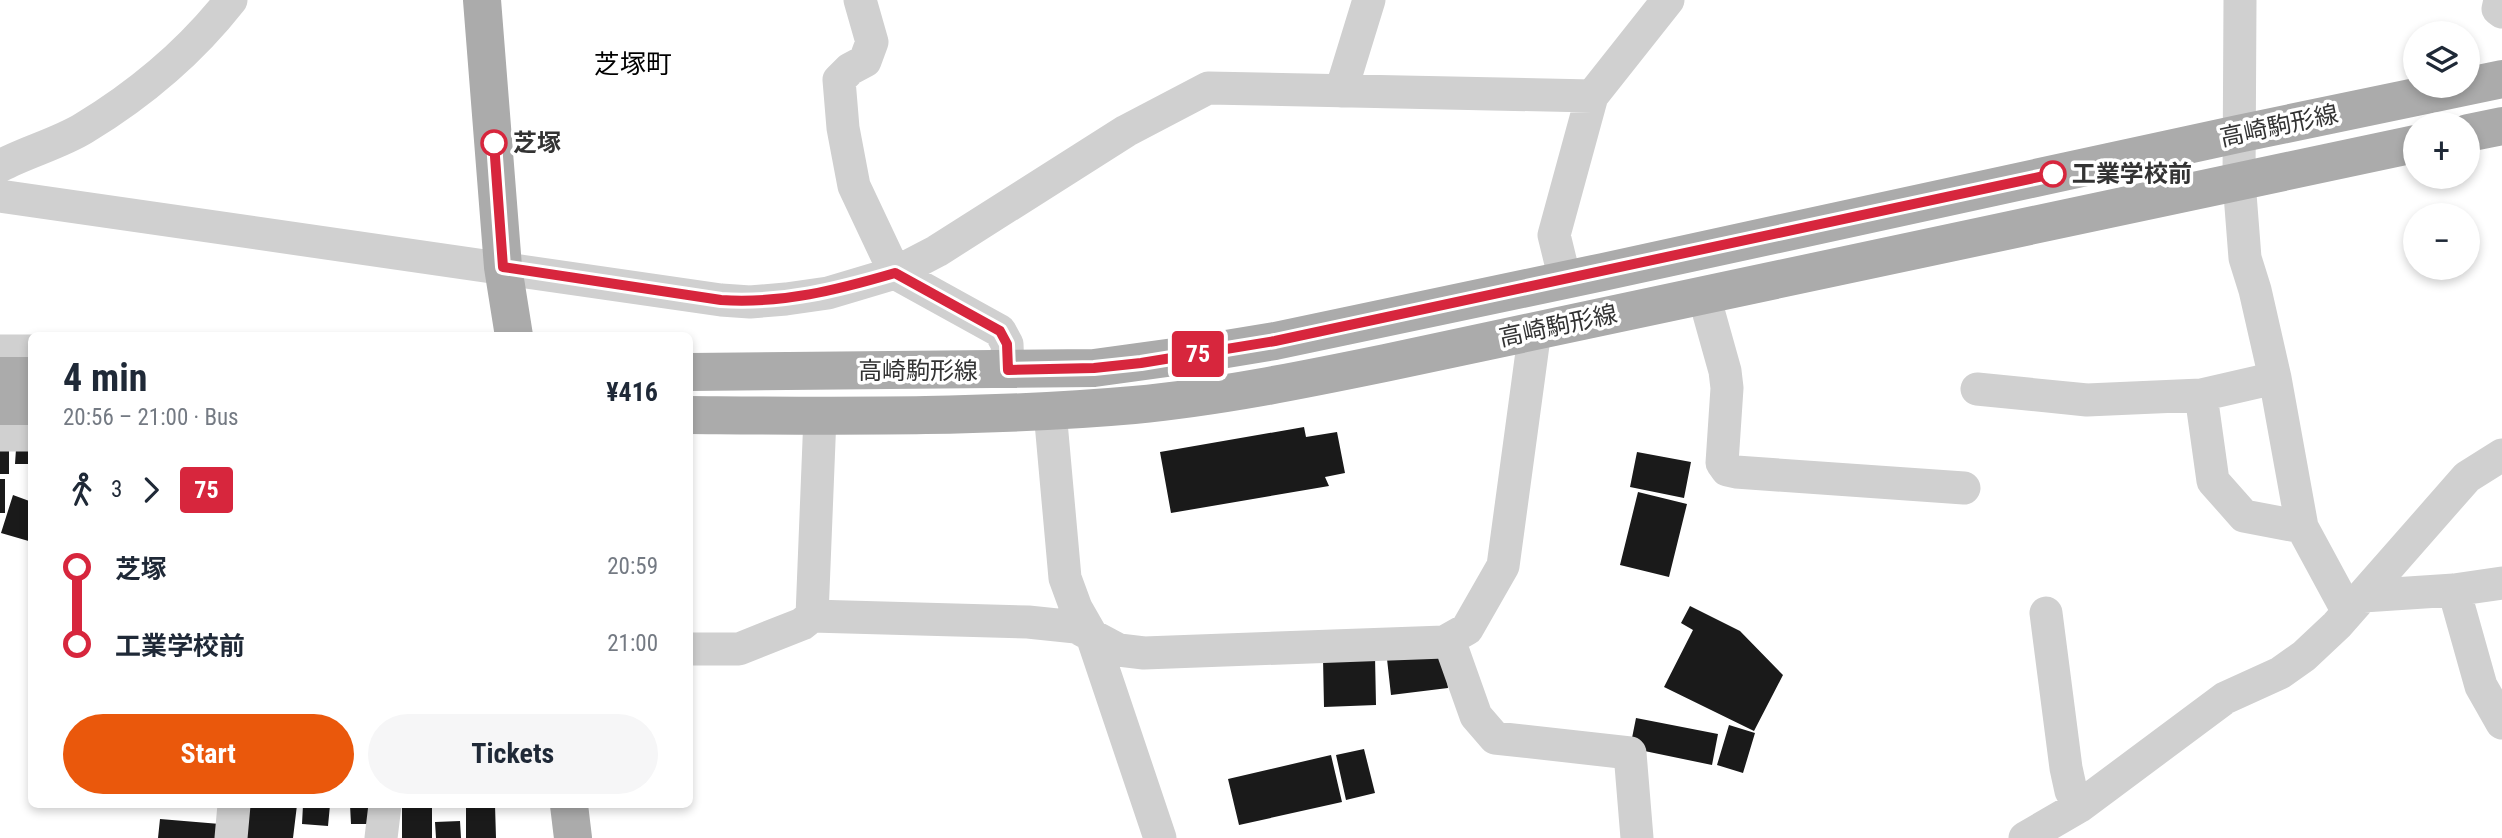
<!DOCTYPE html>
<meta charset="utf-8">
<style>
body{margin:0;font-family:"Roboto Condensed","Noto Sans JP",sans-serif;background:#f6f6f7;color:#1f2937;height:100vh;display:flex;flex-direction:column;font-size:26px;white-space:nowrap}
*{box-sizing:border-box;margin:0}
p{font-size:23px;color:#747a83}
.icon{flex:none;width:38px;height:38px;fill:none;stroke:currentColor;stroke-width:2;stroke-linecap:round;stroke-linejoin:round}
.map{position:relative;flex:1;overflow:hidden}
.details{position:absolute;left:28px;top:332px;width:665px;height:476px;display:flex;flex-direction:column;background:#fff;border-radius:10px;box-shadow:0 4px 10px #0003}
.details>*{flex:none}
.badge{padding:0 14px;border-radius:5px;font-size:24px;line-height:46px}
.fabs{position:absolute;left:2403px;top:21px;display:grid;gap:14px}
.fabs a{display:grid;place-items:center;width:77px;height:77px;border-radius:50%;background:#fff;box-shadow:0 4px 10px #0003;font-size:35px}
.map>.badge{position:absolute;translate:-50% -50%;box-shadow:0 0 0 4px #fff}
.legs{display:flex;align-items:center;gap:10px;height:77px;padding:0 35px;font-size:23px}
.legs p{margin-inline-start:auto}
.summary{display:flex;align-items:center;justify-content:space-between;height:119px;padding:0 35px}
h1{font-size:38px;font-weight:700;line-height:52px}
.cta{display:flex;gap:14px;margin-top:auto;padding:14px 35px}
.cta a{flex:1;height:80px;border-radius:42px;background:#ea580c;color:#fff;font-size:28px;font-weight:700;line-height:80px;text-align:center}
.cta a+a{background:#f6f6f7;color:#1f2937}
ul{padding:0 35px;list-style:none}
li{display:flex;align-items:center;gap:24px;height:77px;font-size:26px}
li i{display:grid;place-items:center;width:10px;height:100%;margin:0 9px;background:currentColor}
li i::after{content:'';width:18px;height:18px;margin:-9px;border:5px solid;border-radius:50%;background:#fff}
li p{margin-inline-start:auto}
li:first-child i{background:linear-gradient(#0000 50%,currentColor 0)}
li:last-child i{background:linear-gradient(currentColor 50%,#0000 0)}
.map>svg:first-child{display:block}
.building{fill:#1a1a1a}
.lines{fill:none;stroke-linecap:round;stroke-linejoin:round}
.street{stroke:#d0d0d0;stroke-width:33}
.primary{stroke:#ababab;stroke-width:38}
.line-1-casing{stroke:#fff;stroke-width:16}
.line-1{stroke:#d7263d;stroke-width:10}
.stop-1-dot{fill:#fff;stroke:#d7263d;stroke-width:3.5}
.labels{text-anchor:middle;stroke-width:7;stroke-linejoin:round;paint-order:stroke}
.street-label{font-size:24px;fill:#333;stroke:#fff}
.stop-label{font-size:24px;font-weight:bold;fill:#333;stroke:#fff;text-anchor:start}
.neighbourhood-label{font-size:26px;fill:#000;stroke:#fff}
</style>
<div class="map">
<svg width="2502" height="838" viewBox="0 0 2502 838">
<rect width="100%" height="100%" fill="#fff"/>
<path class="building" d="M 1304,427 L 1306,437 L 1337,432 L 1345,473 L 1325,477 L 1329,486 L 1171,513 L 1160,452 Z
M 0,444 L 9,444 L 9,474 L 0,474 Z
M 16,449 L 32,449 L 32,464 L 15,464 Z
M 1637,452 L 1691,462 L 1684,498 L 1630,487 Z
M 0,479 L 5,479 L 5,513 L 0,513 Z
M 1638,492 L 1687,504 L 1669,577 L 1620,565 Z
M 13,495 L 32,502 L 32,542 L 1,533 Z
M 1690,606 L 1740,631 L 1783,675 L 1754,731 L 1664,687 L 1693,630 L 1681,623 Z
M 1444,652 L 1448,688 L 1391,695 L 1387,659 Z
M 1375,656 L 1376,705 L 1324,707 L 1323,658 Z
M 1636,718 L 1718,734 L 1712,765 L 1630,748 Z
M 1729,725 L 1755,733 L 1743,773 L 1717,765 Z
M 1364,749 L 1375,793 L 1346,800 L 1336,755 Z
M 1331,755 L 1342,802 L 1239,825 L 1228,779 Z
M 255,805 L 297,805 L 293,838 L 245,838 L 247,806 L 255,807 Z
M 303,805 L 330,805 L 328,826 L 302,824 Z
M 350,805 L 377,805 L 378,824 L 351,824 Z
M 402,805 L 432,805 L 432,838 L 402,838 Z
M 466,805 L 495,805 L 496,838 L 466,838 Z
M 160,819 L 220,824 L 219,838 L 158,838 Z
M 460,821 L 461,838 L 436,838 L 435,822 Z"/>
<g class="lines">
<path class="street" d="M 860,0 L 872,42 L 865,61 L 850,69 L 839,80 L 843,128 L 854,186 L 895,273 L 1000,331 L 1007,344 L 1008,370
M 2240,0 L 2239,181 L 2245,258 L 2255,290 L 2275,378 L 2302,527 L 2348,612
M 2500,0 L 2498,9 L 2502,12
M 1341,91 L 1369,0
M 0,166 C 26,152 60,143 84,128 C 140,94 191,51 231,0
M 0,196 L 721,300 L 750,302 L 786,299 L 828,293 L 895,273 L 937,251 L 1126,131 L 1208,88 L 1592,96
M 1565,280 L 1554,235 L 1592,96 L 1668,0
M 1704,296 L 1725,371 L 1727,388 L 1722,463 L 1727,470 L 1736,472 L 1964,488
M 0,351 L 32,351
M 2275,378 L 2201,395 L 2213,481 L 2244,516 L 2302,527
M 1977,389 L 2087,400 L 2201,395
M 1050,411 L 1065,578 L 1076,608 L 1092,636 L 1160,838
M 0,435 L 32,435
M 2454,590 L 2481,686 L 2502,723
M 2363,596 L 2454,590 L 2502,583
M 2046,613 L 2066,768 L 2071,791 L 2080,806
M 812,616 L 820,416
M 1449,640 L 1476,716 L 1495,738 L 1630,753 L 1637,838
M 690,649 L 739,649 L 802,624 L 812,616 L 1028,622 L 1076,627 L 1119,650 L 1144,653 L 1444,642 L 1467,629 L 1503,566 L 1535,330
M 231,838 L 234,805
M 381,838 L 385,805
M 2025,838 L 2080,806 L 2225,698 L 2280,673 L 2304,656 L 2337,625 L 2467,477 L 2502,455"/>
<path class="primary" d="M 482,0 L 503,267 L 514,336
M 2468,133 L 2502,126
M 690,372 L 1094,368 L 1196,354 L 1275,341 L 1603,272 L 2238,134 L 2502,79
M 0,376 L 32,376
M 0,406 L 32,406
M 690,415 C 837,416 987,418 1134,405 C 1219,397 1302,380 1385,363 L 2415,144
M 569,805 L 573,838"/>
</g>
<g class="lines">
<defs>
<path id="line-1" d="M 494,143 L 503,267 L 721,300 C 782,304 837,290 895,273 L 1000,331 L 1007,344 L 1008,370 L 1094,368 L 1141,363 L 1275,341 L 2053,174"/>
</defs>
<use href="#line-1" class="line-1-casing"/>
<use href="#line-1" class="line-1"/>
</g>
<g class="stop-1-dot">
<circle cx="494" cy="143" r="12"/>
<circle cx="2053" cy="174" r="12"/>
</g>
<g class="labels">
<g class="street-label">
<text transform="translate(2279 126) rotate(-12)" y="8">高崎駒形線</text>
<text transform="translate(1558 326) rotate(-12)" y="8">高崎駒形線</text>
<text x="918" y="379">高崎駒形線</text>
</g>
<g class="stop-label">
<text x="513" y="151">芝塚</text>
<text x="2072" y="182">工業学校前</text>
</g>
<g class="neighbourhood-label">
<text x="633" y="73">芝塚町</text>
</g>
</g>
</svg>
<div class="fabs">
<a><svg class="icon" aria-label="layers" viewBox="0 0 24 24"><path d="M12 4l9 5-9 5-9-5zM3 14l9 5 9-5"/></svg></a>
<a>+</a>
<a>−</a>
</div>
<b class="badge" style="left:1198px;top:354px;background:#d7263d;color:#fff">75</b>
<section class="details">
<div class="summary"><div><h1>4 min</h1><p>20:56 – 21:00 · Bus</p></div><b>¥416</b></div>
<div class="legs"><svg class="icon" aria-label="walk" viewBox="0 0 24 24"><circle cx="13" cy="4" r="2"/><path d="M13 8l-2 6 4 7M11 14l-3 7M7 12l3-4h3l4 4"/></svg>3<svg class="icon" aria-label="forward" viewBox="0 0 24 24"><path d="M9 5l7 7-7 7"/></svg><b class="badge" style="background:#d7263d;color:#fff">75</b></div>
<ul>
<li><i style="color:#d7263d"></i><b>芝塚</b><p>20:59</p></li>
<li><i style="color:#d7263d"></i><b>工業学校前</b><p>21:00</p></li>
</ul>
<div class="cta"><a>Start</a><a>Tickets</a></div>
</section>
</div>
